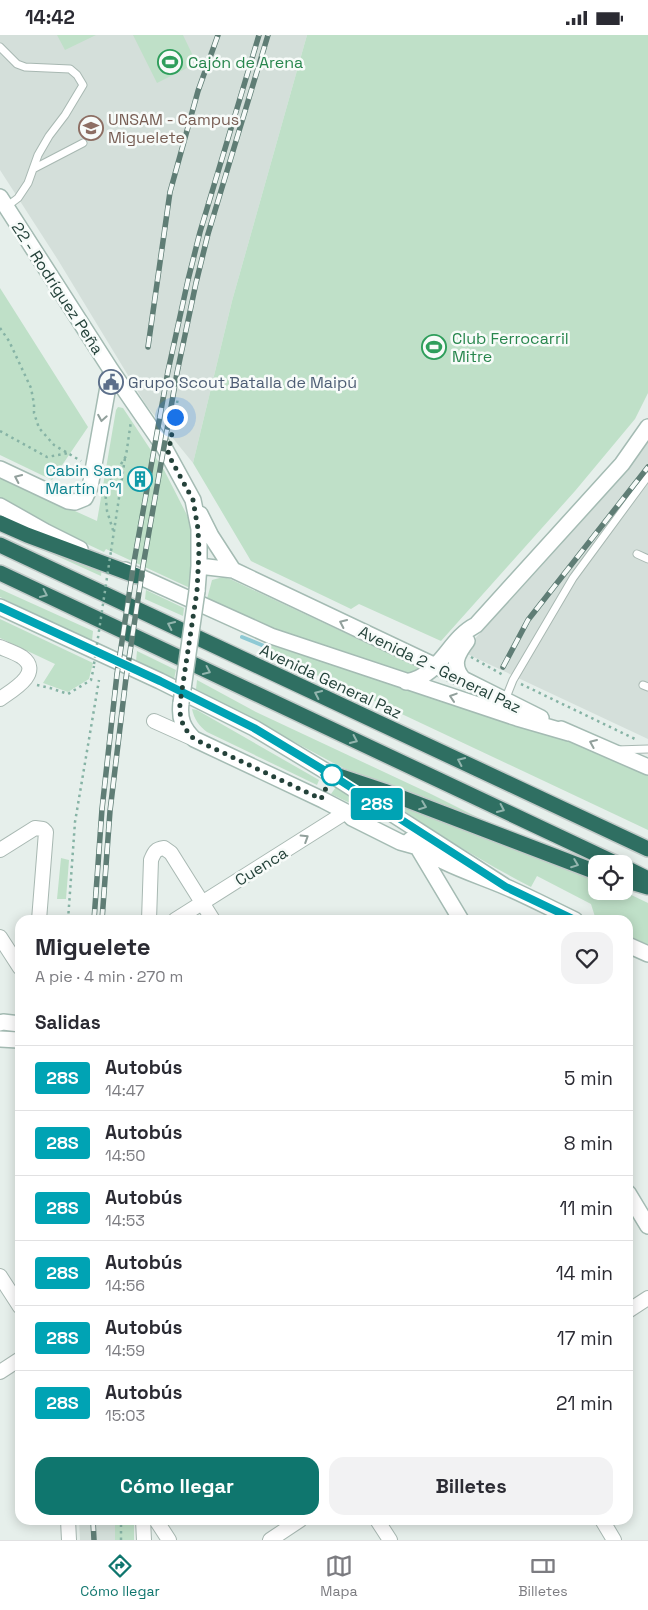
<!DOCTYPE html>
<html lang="es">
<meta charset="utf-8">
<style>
body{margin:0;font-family:"Space Grotesk",sans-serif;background:#f2f2f3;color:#2b2b33;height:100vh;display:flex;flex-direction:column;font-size:19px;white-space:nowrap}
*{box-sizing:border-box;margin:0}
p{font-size:16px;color:#7c7c81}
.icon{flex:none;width:28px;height:28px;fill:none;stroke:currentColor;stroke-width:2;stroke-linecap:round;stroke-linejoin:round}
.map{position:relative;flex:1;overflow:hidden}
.side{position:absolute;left:15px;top:880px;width:618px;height:610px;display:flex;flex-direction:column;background:#fff;border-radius:15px;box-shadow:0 2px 12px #0003}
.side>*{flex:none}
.badge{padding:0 10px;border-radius:4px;font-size:18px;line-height:32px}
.fabs{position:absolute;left:588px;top:820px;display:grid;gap:10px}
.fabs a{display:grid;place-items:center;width:45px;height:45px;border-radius:10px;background:#fff;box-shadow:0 2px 12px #0003;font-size:25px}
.you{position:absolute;width:25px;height:25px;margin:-12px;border:4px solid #fff;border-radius:50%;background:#1a73e8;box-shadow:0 0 0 8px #1a73e833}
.map>.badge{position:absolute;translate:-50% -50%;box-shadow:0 0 0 2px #fff}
h2{padding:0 20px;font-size:19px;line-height:45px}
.round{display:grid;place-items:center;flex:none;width:52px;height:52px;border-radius:15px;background:#f2f2f3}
.summary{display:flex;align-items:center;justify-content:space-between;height:85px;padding:0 20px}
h1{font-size:24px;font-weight:700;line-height:38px}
.button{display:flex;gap:10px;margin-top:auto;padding:10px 20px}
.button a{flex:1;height:58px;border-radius:15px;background:#0f766e;color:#fff;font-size:20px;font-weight:700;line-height:58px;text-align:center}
.button a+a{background:#f2f2f3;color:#2b2b33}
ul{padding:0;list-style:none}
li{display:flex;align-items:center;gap:15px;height:65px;padding:0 20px;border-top:1px solid #e1e1e2}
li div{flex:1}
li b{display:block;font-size:19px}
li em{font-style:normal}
li .badge{min-width:55px;font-weight:700;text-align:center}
.status{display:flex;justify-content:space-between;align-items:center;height:35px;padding:0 25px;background:#fff;direction:ltr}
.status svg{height:14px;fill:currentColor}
.dock{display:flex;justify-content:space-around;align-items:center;height:70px;border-top:1px solid #e1e1e2;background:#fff;font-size:14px;color:#7c7c81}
.dock a{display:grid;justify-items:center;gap:2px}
.dock .selected{color:#0f766e}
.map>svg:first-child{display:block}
.built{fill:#d4dfda}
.green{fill:#bfe0c8}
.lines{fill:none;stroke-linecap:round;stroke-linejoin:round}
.stream{stroke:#8ec9d4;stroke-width:4}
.lane-casing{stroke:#a8b8b2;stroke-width:9}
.street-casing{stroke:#a8b8b2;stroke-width:16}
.secondary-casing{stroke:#a4bbb3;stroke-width:18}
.highway-casing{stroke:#c2cac8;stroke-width:18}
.path{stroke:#86b3a5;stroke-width:2.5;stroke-dasharray:2.5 4;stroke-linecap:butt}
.lane{stroke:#fff;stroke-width:7}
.street{stroke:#fff;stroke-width:14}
.secondary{stroke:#fff;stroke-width:15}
.highway{stroke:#2f6f62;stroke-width:15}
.rail-casing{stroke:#5f7d75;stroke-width:5.5}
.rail{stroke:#f7fbf9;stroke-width:4;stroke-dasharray:11;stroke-linecap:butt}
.secondary-bridge-casing{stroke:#a4bbb3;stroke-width:18;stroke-linecap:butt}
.path-bridge{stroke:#86b3a5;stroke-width:2.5;stroke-dasharray:2.5 4;stroke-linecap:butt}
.secondary-bridge{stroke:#fff;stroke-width:15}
.oneway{stroke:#92a09c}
.oneway2{stroke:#93b5ae}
.line-casing{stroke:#fff;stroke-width:11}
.line{stroke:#00a3b4;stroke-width:8}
.walk{stroke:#24423a;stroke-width:5;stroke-dasharray:0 9}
.stop-dot{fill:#fff;stroke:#00a3b4;stroke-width:2.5}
.labels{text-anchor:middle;stroke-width:5;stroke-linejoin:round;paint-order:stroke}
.leisure-label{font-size:16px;fill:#27864d;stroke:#f7fbf9;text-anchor:start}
.education-label{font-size:16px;fill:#785e54;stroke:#f7fbf9;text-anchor:start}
.street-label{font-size:16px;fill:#24423a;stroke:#f7fbf9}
.service-label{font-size:16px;fill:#4e5e75;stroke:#f7fbf9;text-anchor:start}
.culture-label{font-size:16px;fill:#0d838f;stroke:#f7fbf9;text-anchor:end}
</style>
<div class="status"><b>14:42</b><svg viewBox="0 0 49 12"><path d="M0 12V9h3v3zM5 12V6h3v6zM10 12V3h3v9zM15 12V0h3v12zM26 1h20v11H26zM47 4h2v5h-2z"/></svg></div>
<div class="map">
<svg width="648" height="1505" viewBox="0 0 648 1505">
<rect width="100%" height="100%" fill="#e6efeb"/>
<path class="built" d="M 0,0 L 307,0 L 232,266 L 193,428 L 146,370 L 58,225 L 0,135 Z
M 648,406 L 648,704 L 463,617 L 626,437 Z
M 79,1485 L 119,1485 L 119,1505 L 80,1505 Z"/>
<path class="green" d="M 57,0 L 96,0 L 65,15 Z
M 133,0 L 183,0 L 194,23 L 193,30 L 157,48 Z
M 307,0 L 648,0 L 648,358 L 635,384 L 575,456 L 441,606 L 359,569 L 351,574 L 251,526 L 193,428 L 232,266 Z
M 0,253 L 88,392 L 52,445 L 0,420 Z
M 118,372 L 123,373 L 164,435 L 189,484 L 192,504 L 190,553 L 106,514 L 104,517 L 55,494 L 0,464 L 0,442 L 97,486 L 116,375 Z
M 17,503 L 102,532 L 101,541 Z
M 223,542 L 230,544 L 422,634 L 411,640 L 279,597 L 207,564 L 212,545 Z
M 0,554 L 93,596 L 92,606 L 0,562 Z
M 146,555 L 184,573 L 183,581 L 145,564 Z
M 0,584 L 93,628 L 89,644 L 68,657 L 43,648 L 55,629 L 0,603 Z
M 270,610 L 576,708 L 648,740 L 648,795 L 355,657 L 268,619 Z
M 137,616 L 176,635 L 174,644 L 136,626 Z
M 197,645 L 256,677 L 431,759 L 501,794 L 388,753 L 337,730 L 196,654 Z
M 192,674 L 197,675 L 319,745 L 317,750 L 207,697 C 199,691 194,684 192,674 Z
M 336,752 L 394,789 L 331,759 Z
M 394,766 L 596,844 L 596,856 L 623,856 L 648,868 L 648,910 L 628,900 L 628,885 L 596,885 L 591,869 L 537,841 L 531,852 C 483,827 437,799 393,768 Z
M 61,823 L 69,825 L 66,864 L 57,864 Z
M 115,1485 L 134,1485 L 134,1505 L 115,1505 Z"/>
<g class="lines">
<path class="stream" d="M 242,602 L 269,613"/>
<defs>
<path id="lane" d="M 0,12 L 17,29 L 25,32 L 70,34 L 77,40 L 83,50 L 65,80 L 49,101 L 38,120 L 28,148 L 18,163 L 6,172
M 33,134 L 83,108
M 637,519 L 648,524
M 643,650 L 648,652
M 505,665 L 513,645 L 573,543 L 648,441
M 616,715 L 648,714"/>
<path id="street" d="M 0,612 C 7,615 16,618 22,622 C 44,638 11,656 0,664
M 154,686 L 194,704
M 0,815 L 35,793 L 43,794 L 46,797 L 39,885
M 149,885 L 151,825 C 154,818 155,814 164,813 L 171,818 L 213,885
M 175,885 L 346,777
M 0,902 L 20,933
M 0,1241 L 20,1272
M 628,1276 L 648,1263
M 0,1337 L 20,1324
M 68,1485 L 69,1505
M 143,1485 L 144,1505
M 156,1485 L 169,1505
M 377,1485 L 390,1505
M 602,1485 L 614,1505
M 270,1505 L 300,1485"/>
<path id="secondary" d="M 0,162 L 111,335 L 164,412 L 193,465 L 199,494 L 199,531 L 197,556
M 0,434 L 68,466 L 75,467 L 85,463 L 90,452 L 111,335
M 0,471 L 46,497 L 80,514
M 200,479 L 211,501 L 233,535
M 199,531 L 233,535 L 463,644 L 541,683
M 125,535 L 271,601 L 517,683 L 569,698
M 0,572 L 160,646 L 254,693 L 327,737 L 506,852
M 463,644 C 451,630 457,619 467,606
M 406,647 C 441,641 448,604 476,590 L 622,429 L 648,392
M 181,668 C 179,684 183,693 194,704 L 323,765 L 346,777 L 352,783 L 400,807 L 418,812
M 561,694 L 648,732
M 410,805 C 437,828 473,838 506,852 C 529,862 552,874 575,885
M 418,813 L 461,885
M 628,910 L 648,919
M 0,988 L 3,987 L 20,989
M 0,1004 L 18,1005 L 20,1004
M 628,1158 L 648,1191"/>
<path id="highway" d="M 0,488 L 27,500 L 137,541
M 0,510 L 648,814
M 0,538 L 617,829
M 327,737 L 384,756 L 596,837
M 624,832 L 648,844
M 624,845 L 648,852"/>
</defs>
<use href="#lane" class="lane-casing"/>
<use href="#street" class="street-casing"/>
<use href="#secondary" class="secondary-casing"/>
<use href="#highway" class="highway-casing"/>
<path class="path" d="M 0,293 L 9,306 L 31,353 L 34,369 L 34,378 L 39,393 L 54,410 L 81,426
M 0,396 L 47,422 L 69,418
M 171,400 L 178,363
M 103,455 L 105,455 L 126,421 L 131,386
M 105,455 L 107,476 L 113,495
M 111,516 L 125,423
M 471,622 L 505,641
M 521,649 L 635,704
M 37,650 L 50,653 L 68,659 L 91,645 L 94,631
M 68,885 L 75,787 L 99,645
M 121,1505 L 121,1485"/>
<use href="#lane" class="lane"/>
<use href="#street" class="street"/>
<use href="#secondary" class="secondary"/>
<use href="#highway" class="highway"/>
<defs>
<path id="rail" d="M 148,312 L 170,157 L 198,56 L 218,0
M 503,632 L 528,585 L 648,432
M 94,885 L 102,774 L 117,639 L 134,527 L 168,336 L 188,245 L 200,197 L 259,0
M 102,885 L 110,776 L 126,643 L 143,531 L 177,338 L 196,248 L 208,199 L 268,0
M 93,1485 L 94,1505"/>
</defs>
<use href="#rail" class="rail-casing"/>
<use href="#rail" class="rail"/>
<defs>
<path id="secondary-bridge" d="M 181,668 L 197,556"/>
</defs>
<use href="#secondary-bridge" class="secondary-bridge-casing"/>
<path class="path-bridge" d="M 94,629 L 111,516"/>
<use href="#secondary-bridge" class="secondary-bridge"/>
</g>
<defs><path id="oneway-chevron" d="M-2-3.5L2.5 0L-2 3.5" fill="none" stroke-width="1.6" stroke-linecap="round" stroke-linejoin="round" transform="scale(1.25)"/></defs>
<g class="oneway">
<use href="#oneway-chevron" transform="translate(102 383) rotate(100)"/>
<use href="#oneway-chevron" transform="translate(18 443) rotate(-155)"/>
<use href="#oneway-chevron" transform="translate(343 588) rotate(-155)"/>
<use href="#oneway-chevron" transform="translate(453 662) rotate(-162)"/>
<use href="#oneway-chevron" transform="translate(593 708) rotate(-157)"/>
<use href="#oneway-chevron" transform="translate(305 803) rotate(-32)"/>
</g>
<g class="oneway2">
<use href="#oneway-chevron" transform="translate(44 559) rotate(25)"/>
<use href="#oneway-chevron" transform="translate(171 590) rotate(-155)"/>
<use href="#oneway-chevron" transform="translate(207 636) rotate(25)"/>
<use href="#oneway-chevron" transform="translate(318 659) rotate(-155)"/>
<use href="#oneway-chevron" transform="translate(354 705) rotate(25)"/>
<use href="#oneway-chevron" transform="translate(461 726) rotate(-155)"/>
<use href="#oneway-chevron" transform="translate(423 771) rotate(21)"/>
<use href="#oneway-chevron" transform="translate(501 774) rotate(25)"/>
<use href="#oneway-chevron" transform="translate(575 829) rotate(21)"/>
</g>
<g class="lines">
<defs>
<path id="line" d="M 0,572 L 160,646 L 254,693 L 327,737 L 506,852 L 575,885"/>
</defs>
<use href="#line" class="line-casing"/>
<use href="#line" class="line"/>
<path class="walk" d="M 175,382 L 168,419 L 193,465 L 198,494 L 199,516 L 197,556 L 180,668 C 179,684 183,693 194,704 L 321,764 L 332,740"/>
</g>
<defs>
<symbol id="stadium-ring" viewBox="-11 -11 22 22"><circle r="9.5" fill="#f7fbf9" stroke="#2e9e5b" stroke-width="1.5"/><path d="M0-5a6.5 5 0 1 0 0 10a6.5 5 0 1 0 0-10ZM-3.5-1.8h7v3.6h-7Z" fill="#2e9e5b"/></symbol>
<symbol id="university-ring" viewBox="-11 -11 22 22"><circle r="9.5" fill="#f7fbf9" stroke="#8d6e63" stroke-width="1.5"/><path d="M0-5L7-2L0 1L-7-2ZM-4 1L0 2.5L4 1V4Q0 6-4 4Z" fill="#8d6e63"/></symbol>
<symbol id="civic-ring" viewBox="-11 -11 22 22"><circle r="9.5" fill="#f7fbf9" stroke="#5c6f8a" stroke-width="1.5"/><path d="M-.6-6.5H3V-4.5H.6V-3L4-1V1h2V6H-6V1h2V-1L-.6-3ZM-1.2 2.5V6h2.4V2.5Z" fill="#5c6f8a"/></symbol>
<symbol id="building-ring" viewBox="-11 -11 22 22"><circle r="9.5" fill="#f7fbf9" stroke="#0f9aa8" stroke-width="1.5"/><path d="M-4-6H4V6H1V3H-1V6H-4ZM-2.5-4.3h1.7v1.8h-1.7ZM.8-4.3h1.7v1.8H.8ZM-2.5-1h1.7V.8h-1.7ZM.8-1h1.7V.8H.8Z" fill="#0f9aa8"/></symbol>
</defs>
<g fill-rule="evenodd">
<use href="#stadium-ring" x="156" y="13" width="28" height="28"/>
<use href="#university-ring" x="77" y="79" width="28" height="28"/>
<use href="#stadium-ring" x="420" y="298" width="28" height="28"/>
<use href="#civic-ring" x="97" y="333" width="28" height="28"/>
<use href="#building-ring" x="126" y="430" width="28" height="28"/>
</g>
<circle class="stop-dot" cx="332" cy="740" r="10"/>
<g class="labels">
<g class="leisure-label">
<text x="188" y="33">Cajón de Arena</text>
<text x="452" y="309">Club Ferrocarril<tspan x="452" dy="18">Mitre</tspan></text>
</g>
<g class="education-label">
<text x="108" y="90">UNSAM - Campus<tspan x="108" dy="18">Miguelete</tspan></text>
</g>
<g class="street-label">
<text transform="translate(58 253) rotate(57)" y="6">22 - Rodríguez Peña</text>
<text transform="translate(440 634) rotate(26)" y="6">Avenida 2 - General Paz</text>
<text transform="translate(331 646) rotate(25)" y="6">Avenida General Paz</text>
<text transform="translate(261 831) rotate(-32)" y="6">Cuenca</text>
</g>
<g class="service-label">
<text x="128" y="353">Grupo Scout Batalla de Maipú</text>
</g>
<g class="culture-label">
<text x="122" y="441">Cabin San<tspan x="122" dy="18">Martín n°1</tspan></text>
</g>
</g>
</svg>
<div class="fabs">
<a><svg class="icon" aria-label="locate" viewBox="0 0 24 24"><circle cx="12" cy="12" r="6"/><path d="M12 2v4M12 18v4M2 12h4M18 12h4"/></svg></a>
</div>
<div class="you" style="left:175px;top:382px"></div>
<b class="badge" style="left:377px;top:769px;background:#00a3b4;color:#fff">28S</b>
<section class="side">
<div class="summary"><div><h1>Miguelete</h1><p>A pie · 4 min · 270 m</p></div><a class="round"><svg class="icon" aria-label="heart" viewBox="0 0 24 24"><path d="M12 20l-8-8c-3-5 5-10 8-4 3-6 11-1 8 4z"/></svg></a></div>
<h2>Salidas</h2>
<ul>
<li><span class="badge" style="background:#00a3b4;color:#fff">28S</span><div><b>Autobús</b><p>14:47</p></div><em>5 min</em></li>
<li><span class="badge" style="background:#00a3b4;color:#fff">28S</span><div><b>Autobús</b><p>14:50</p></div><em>8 min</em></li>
<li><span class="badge" style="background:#00a3b4;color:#fff">28S</span><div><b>Autobús</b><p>14:53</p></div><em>11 min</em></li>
<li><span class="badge" style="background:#00a3b4;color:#fff">28S</span><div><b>Autobús</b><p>14:56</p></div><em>14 min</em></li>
<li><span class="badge" style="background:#00a3b4;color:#fff">28S</span><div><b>Autobús</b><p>14:59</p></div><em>17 min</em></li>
<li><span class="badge" style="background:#00a3b4;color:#fff">28S</span><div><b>Autobús</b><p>15:03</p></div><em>21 min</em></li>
</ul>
<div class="button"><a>Cómo llegar</a><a>Billetes</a></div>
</section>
</div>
<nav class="dock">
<a class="selected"><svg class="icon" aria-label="directions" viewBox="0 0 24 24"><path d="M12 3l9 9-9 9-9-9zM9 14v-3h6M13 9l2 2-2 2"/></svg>Cómo llegar</a>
<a><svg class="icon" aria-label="map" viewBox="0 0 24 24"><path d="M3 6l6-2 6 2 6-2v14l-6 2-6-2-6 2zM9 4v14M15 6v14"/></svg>Mapa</a>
<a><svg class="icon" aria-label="tickets" viewBox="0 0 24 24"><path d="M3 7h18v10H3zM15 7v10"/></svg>Billetes</a>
</nav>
